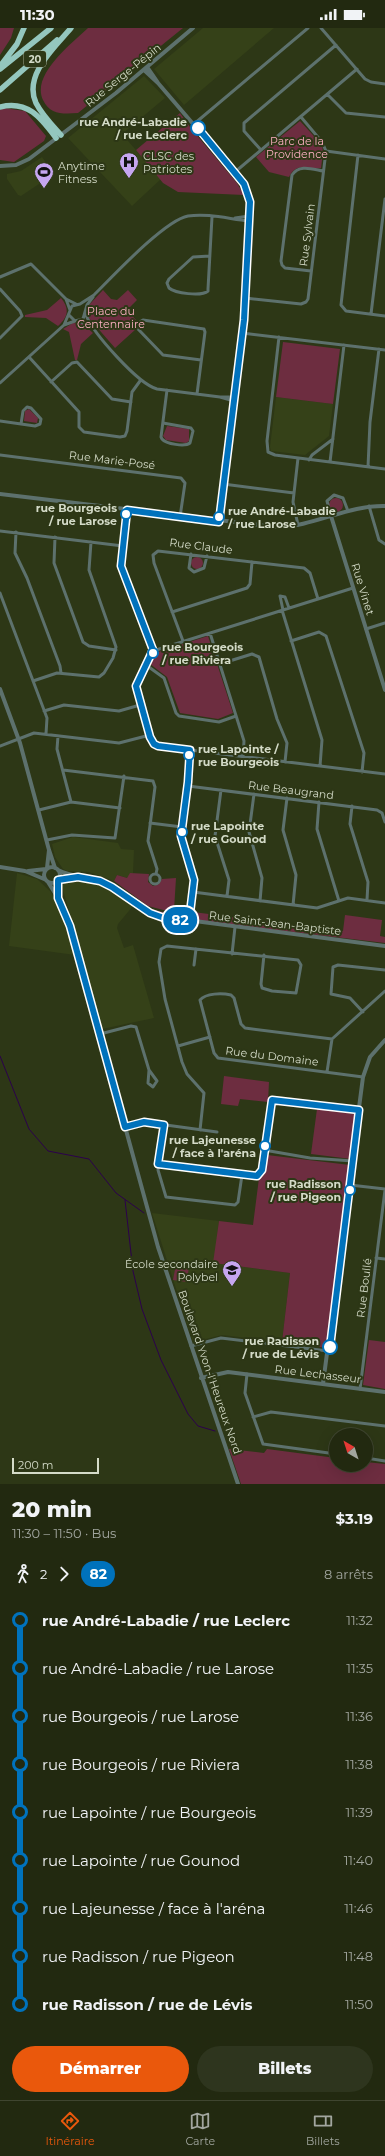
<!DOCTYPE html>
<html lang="fr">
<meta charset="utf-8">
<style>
body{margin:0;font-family:Montserrat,sans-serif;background:#2e351e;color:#f1f3f6;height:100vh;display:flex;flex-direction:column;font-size:15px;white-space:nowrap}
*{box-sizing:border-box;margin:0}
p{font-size:13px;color:#a2a69f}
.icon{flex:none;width:22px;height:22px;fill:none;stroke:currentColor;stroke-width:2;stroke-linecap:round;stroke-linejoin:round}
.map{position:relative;height:1456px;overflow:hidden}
.side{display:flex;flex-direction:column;background:#222910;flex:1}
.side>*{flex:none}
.badge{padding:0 8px;border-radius:13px;font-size:14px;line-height:26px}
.needle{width:26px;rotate:321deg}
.tools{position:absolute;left:329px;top:1400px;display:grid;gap:8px}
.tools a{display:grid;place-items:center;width:44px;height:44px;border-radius:50%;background:#222910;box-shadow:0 4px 16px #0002,0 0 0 1px #3f4530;font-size:20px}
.scale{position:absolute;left:12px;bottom:10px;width:87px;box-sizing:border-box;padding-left:4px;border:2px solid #d4dbc8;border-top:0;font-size:11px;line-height:14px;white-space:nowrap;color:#d4dbc8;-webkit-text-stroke:3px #2d3716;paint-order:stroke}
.map>.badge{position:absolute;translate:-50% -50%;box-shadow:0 0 0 2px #fff}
.legs{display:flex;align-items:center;gap:6px;height:44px;padding:0 12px;font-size:13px}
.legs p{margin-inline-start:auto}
.head{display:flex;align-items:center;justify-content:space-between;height:68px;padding:0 12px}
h1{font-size:22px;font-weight:800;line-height:30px}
.primary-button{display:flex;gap:8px;margin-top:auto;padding:8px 12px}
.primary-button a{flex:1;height:46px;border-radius:24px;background:#ea580c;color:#fff;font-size:16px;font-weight:800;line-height:46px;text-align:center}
.primary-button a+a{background:#2e351e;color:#f1f3f6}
ul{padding:0 12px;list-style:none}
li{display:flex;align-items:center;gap:14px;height:48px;font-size:15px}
li i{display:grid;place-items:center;width:6px;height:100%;margin:0 5px;background:currentColor}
li i::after{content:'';width:10px;height:10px;margin:-5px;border:3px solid;border-radius:50%;background:#222910}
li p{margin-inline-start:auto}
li:first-child i{background:linear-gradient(#0000 50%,currentColor 0)}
li:last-child i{background:linear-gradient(currentColor 50%,#0000 0)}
.status{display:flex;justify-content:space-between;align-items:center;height:28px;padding:0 20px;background:#222910;direction:ltr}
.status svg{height:11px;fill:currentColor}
.tabs{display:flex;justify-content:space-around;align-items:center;height:56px;border-top:1px solid #3f4530;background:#222910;font-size:11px;color:#a2a69f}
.tabs a{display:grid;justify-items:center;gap:2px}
.tabs .on{color:#ea580c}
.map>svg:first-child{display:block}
.built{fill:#354118}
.green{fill:#6d2d40}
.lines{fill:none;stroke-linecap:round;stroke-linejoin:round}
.stream{stroke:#2b004c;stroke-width:1}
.minor{stroke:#5d716d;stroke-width:3}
.tertiary{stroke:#5d716d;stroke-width:4}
.motorway{stroke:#94c7be;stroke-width:5.5}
.line-1-casing{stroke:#fff;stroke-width:9}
.line-1{stroke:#0072bc;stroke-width:6}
.stop-1-dot{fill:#fff;stroke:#0072bc;stroke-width:2}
.labels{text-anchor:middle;stroke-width:4;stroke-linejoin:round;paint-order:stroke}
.shield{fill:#2d3716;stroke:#a2aa93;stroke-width:1}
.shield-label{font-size:10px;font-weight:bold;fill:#d4dbc8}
.street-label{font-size:11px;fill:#d4dbc8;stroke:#2d3716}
.stop-label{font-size:11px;font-weight:bold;fill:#d4dbc8;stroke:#2d3716;text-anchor:end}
.park-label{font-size:11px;fill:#fcafc2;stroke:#2d3716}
.poi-label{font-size:11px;fill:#d4dbc8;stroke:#2d3716;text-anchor:start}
</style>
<div class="status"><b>11:30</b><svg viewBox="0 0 49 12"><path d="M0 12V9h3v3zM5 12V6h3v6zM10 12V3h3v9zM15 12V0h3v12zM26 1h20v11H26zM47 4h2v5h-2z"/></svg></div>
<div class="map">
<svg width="385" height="1456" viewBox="0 0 385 1456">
<rect width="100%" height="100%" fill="#2d3716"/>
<path class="built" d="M 203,0 L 274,0 L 184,77 L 154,41 Z
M 144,48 L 165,70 L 122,106 L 161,151 L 132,178 L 68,110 Z
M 42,129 L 54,146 L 21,168 L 18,167 L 7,151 L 7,146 L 21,143 Z
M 276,369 L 333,376 L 329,408 L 305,427 L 271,423 L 270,419 Z
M 73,809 L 118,815 L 121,821 L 134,822 L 133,845 L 127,850 L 117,847 L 114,853 L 89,844 L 67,843 L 63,841 L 55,829 L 52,816 Z
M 17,845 L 37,851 L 51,864 L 66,893 L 75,927 L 9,918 Z
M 80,852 L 106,859 L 133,878 L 118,896 L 117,900 L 124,920 L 133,917 L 154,990 L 102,1001 L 62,858 L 67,853 Z
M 152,1185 L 219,1193 L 214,1235 L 290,1245 L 282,1314 L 222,1307 L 193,1314 Z"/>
<path class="green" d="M 0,0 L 14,0 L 11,10 L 0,27 Z
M 88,0 L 183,0 L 78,85 C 63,86 50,87 43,72 C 31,47 71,16 88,0 Z
M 4,80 L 25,83 L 46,108 L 44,113 L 14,134 L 0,132 L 0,82 Z
M 180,85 L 190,99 L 237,155 L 244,167 L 178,164 L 163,155 L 136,122 Z
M 300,93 L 322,117 L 323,124 L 321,140 C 307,142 297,133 289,149 L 269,144 L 256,129 Z
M 103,262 L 111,271 L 117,272 L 128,262 L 137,272 L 127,282 L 136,292 L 136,301 L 115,320 L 88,289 L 89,277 Z
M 61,270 C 70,281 68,289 58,298 L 46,290 L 25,289 L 25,287 L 47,282 Z
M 73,295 L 83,296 L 93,305 L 81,316 L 77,332 L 75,332 L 69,304 L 63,301 Z
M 283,314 L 340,321 L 333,376 L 276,369 Z
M 29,381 L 38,390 L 37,395 L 24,393 L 25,383 Z
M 167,398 L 189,401 L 189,413 L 186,415 L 166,412 L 163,408 Z
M329 477a7 7 0 1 1 14 0a7 7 0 1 1-14 0Z
M191 535a6 6 0 1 1 12 0a6 6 0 1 1-12 0Z
M 208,608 L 233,685 L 218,691 L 180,685 L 167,649 L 150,636 L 158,624 Z
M 130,845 L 149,846 L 148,854 L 153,858 L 159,856 L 162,851 L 176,850 L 174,882 L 188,884 L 187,888 L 148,878 L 118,856 L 122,854 L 118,856 L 114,853 L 117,847 L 127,850 Z
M 114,855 L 151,881 L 186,890 L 155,884 L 140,877 Z
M 193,884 L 343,903 L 345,887 L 382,892 L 380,908 L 385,909 L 385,915 L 195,892 L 192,890 Z
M 224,1048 L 269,1054 L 268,1074 L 240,1071 L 238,1078 L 221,1076 Z
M 317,1081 L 355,1086 L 351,1131 L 311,1126 Z
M 267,1127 L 350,1137 L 327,1320 L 282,1314 L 290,1245 L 213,1235 L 219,1193 L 253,1197 L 259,1150 L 265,1143 Z
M 176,1236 L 189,1238 L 187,1254 L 173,1252 Z
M 369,1312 L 385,1314 L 385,1361 L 363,1357 Z
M 229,1421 L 264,1425 L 267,1421 L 336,1430 L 336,1437 L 366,1437 L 366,1434 L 385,1436 L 385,1456 L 241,1456 Z"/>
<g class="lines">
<path class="stream" d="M 0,1028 L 29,1101 L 48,1123 L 89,1131 L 116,1165 L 144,1185
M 125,1172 L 133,1243 L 142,1281 L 161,1332 L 188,1386 L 198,1398 L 215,1403"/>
<path class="minor" d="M 321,0 L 365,51 L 371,54 L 385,56
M 327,66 L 346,85 L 385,89
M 194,96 L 308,0
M 261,122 L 244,103 L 244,95 L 336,17
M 326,123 L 385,131
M 358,127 L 341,277 L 346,283 L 385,288
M 235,144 L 357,41
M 235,190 L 249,188
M 210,228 L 193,229 L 169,251 L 167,255 L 169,260 C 175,265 201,269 208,263 L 208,261 L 212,189
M 311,243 L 285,240 L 282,237 L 281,233 L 292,147 C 299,136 312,141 323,143
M 0,249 L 31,236 L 66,271 L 76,276
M 0,261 L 20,283 L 22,288 L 0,310
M 245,270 L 301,276 L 306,274 L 308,271 L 326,123 L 322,114 L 301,89
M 66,271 L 70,282
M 371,286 L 385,171
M 69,287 L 75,293 L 83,291 L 87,277 L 93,269
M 86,287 C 93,305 138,356 157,361 L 220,369 L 234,373
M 79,293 L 89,298
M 64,297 L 72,278 L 80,276 L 94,267 C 112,249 165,192 188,188 C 208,185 229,191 249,193
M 242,305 L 385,322
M 279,309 L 267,413 L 268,424 L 275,427 L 385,441
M 29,329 L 79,384 L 79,399 L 84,404 L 120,409 L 125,408 L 127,403 L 132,364 L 140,353
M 51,354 L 72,335 L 77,334 L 112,371 L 131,374
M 0,355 L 64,297 L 75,293
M 197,366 L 205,304 L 204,301 L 143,292 L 138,295 L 138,301 L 163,327 L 201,332
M 220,369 L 234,369
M 0,393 L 35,398 L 40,396 L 41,391 L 31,380 L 27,379 L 23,383 L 21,396
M 163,395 L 191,400 L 193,403 L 190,415 C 185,419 166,416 162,411 L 161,409 L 167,362
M 0,427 L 181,450 L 185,455 L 180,489
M 309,432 L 312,427 L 333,411
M 330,434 L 344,317
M 368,439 L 370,394 L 379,321
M 223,456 L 294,465
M 369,478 L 379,512 L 385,516
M 127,482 L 121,538 L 153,623 C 151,636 137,645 136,659 L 154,716 L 158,718 L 190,722 L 385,746
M 331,488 L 327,473 L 334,467 L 343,470 L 348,483
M 298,497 L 293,474 L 298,430
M 0,503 L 123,518
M 16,504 L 15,525 L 27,550 L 60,638 L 61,645
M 55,509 L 54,535 L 83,614 L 89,618 L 116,622
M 191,526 L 189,540 L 194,544 L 204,540 L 207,528
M 0,565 L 47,690 L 46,706
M 282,582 L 322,712 L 320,738
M 283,582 L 280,568 L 285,569 L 289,580
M 172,584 L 247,560 L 250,556 L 252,534
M 366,601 L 385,595
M 210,605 L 244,713 L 243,729
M 183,613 L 154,535 L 153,527 L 158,523 L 304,540 L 310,545 L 318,571
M 291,613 L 319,604 L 326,608 L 364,725 L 362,744
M 153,623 L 353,560
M 220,636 L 252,626 L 259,629 L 277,691 L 287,715 L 285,734
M 146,637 L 164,650 L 176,685 L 179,688 L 219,694 L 236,688
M 33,653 L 57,645 L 99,649 L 104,645 L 113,630 L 116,619 L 89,542 L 91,514
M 44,683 L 64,677 L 119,683 L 140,677
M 58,708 L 57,721 L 71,774
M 0,718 L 34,705 L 119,715 L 150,707
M 63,742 L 153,753 L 155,759 L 148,813 L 157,841 L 156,846
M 188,758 L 377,782 L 382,785 L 385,794
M 221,762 L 215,808 L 229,852 L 227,868
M 254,766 L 249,804 L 262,850 L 260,873
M 287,770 L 283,802 L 296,847 L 293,877
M 319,774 L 317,801 L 339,873
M 352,778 L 350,796 L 368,854 L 367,872
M 39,782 L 71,774 L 120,780
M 150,795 L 182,799
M 47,812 L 72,807 L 115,810 L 124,748
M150 851a5 5 0 1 1 10 0a5 5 0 1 1-10 0Z
M 193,864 L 317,880 L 348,870 L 385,875
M 189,893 L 194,852 L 181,808 L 188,755 L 190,722
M 232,926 L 235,899
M 194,937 L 196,921
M 363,984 L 350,970 L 331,966 L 333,939 L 338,937 L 385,942
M 100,1006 L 131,998 L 136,999 L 149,1042 L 157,1053 L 153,1059 L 148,1055 L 149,1042
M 332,1011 L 245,1000 L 241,996 L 234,970 L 231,967 C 222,965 206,965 200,972 L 214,1025 L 218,1030 L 363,1049
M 178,1018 L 210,1009
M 327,1044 L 332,1011 L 385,963
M 164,1097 L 158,1142 L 166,1169 L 235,1177 L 238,1174 L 242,1147
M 125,1099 L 144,1094 L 217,1104
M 200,1102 L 204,1065 L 187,1046 L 182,1034 L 165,971 L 159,934 L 161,921 L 167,918 L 298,932 L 301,937 L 296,965 L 272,963 L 262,960 L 261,956 L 264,927
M 264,1122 L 310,1130 L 353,1133
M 159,1136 L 257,1148 L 260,1146 L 262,1141 L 272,1072 L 359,1082
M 350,1157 L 385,1161
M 376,1230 L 385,1231
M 191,1318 L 221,1310 L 328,1323
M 247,1346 L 245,1365 L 263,1416 L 336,1426
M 360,1361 L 385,1162
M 253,1389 L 271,1384 L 385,1398
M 366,1430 L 385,1433"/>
<path class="tertiary" d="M 147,39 L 158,55 L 242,153 L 249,169 L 244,291 L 219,494
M 144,42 L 158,55
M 0,138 L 16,137 L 29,131 L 116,65 L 193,0
M 0,466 L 276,499 C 314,499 347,477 385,478
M 331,488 L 385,662
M 0,661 L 20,715 L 49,822 L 55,840
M44 847a8 8 0 1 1 16 0a8 8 0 1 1-16 0Z
M 0,839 L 25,843 L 44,851
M 47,840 L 49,822
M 58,842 C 74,850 92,849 108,857 C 128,866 141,884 164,889 L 385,918
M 28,843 L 46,841
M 58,852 L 76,849
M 57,853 L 58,869
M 48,854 L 58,870 L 69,894 L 158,1219 L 238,1456
M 201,1350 L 228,1344 L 385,1364
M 323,1356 L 363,1049 L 370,1029 L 385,1012"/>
<path class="motorway" d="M 1,37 L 17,16 L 24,0
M 0,41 L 51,0
M 0,62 L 57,12
M 0,79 C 28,72 41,90 56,110
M 61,107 C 52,97 42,87 36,75 C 23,47 55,19 71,0"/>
</g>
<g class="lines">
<defs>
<path id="line-1" d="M 198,100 L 244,156 L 250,174 L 244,292 L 219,494 L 127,482 L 121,538 L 153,622 L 136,658 L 150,709 L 154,716 L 158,718 L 190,722 L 188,754 L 181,808 L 194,852 L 189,893 L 164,890 L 150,885 L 112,859 L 100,853 L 78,849 L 58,852 L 58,870 L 70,898 L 125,1099 L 144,1094 L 164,1097 L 158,1136 L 257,1148 L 262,1142 L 272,1072 L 359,1082 L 330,1319"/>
</defs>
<use href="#line-1" class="line-1-casing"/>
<use href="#line-1" class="line-1"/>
</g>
<defs>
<symbol id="hospital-pin" viewBox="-11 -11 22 30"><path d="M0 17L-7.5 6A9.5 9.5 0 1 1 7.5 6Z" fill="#c6a6f0" stroke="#2d3716"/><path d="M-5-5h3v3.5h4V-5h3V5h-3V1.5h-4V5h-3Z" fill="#111"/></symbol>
<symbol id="stadium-pin" viewBox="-11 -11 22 30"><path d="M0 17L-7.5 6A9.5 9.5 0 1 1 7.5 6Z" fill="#c6a6f0" stroke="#2d3716"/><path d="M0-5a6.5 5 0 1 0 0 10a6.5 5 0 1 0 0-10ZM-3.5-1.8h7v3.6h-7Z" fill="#111"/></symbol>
<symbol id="school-pin" viewBox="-11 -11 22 30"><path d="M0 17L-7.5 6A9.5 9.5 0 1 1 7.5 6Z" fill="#c6a6f0" stroke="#2d3716"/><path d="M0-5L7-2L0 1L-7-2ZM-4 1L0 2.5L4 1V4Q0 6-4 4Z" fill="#111"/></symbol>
</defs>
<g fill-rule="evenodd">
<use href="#hospital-pin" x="118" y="123" width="22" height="30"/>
<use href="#stadium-pin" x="33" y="133" width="22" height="30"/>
<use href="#school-pin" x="221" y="1231" width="22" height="30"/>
</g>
<g class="stop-1-dot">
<circle cx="198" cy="100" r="7"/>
<circle cx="126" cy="486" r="5"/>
<circle cx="219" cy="489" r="5"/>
<circle cx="153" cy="625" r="5"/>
<circle cx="189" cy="727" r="5"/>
<circle cx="182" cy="804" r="5"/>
<circle cx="265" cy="1118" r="5"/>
<circle cx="350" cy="1162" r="5"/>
<circle cx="330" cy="1319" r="7"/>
</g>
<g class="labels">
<rect class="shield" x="24" y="23" width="22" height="16" rx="3"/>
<g class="shield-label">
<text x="35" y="35">20</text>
</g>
<g class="street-label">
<text transform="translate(123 47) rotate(-39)" y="4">Rue Serge-Pépin</text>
<text transform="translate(307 207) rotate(-83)" y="4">Rue Sylvain</text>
<text transform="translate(112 432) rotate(7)" y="4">Rue Marie-Posé</text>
<text transform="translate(201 518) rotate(7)" y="4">Rue Claude</text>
<text transform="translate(363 561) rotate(73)" y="4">Rue Vinet</text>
<text transform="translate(291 762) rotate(7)" y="4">Rue Beaugrand</text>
<text transform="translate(275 895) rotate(7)" y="4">Rue Saint-Jean-Baptiste</text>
<text transform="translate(272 1028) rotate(7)" y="4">Rue du Domaine</text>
<text transform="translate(364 1260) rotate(-83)" y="4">Rue Boullé</text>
<text transform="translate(210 1344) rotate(71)" y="4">Boulevard Yvon-l'Heureux Nord</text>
<text transform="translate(318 1346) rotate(7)" y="4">Rue Lechasseur</text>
</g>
<g class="stop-label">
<text x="187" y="98">rue André-Labadie<tspan x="187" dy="13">/ rue Leclerc</tspan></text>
<text x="117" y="484">rue Bourgeois<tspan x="117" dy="13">/ rue Larose</tspan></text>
<text x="228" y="487" text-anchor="start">rue André-Labadie<tspan x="228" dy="13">/ rue Larose</tspan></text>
<text x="162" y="623" text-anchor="start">rue Bourgeois<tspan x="162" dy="13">/ rue Riviera</tspan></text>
<text x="198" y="725" text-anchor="start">rue Lapointe /<tspan x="198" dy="13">rue Bourgeois</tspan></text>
<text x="191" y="802" text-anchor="start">rue Lapointe<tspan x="191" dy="13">/ rue Gounod</tspan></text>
<text x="256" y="1116">rue Lajeunesse<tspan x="256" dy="13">/ face à l'aréna</tspan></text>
<text x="341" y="1160">rue Radisson<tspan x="341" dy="13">/ rue Pigeon</tspan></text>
<text x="319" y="1317">rue Radisson<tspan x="319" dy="13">/ rue de Lévis</tspan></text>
</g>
<g class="park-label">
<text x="297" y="117">Parc de la<tspan x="297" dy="13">Providence</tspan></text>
<text x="111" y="287">Place du<tspan x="111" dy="13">Centennaire</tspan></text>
</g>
<g class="poi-label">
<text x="143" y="132">CLSC des<tspan x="143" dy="13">Patriotes</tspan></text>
<text x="58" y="142">Anytime<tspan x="58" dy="13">Fitness</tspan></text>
<text x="218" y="1240" text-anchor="end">École secondaire<tspan x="218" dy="13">Polybel</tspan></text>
</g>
</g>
</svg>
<div class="tools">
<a><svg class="needle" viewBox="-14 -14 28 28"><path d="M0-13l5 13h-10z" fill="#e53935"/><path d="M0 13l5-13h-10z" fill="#a2a69f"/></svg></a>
</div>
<div class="scale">200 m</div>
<b class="badge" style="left:180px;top:892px;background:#0072bc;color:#fff">82</b>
</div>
<section class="side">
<div class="head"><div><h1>20 min</h1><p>11:30 – 11:50 · Bus</p></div><b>$3.19</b></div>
<div class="legs"><svg class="icon" aria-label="walk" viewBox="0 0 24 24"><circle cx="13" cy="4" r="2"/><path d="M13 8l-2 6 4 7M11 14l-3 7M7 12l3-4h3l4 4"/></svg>2<svg class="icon" aria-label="forward" viewBox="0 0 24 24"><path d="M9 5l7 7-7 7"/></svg><b class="badge" style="background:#0072bc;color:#fff">82</b><p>8 arrêts</p></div>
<ul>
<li><i style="color:#0072bc"></i><b>rue André-Labadie / rue Leclerc</b><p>11:32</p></li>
<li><i style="color:#0072bc"></i><span>rue André-Labadie / rue Larose</span><p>11:35</p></li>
<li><i style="color:#0072bc"></i><span>rue Bourgeois / rue Larose</span><p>11:36</p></li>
<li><i style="color:#0072bc"></i><span>rue Bourgeois / rue Riviera</span><p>11:38</p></li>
<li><i style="color:#0072bc"></i><span>rue Lapointe / rue Bourgeois</span><p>11:39</p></li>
<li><i style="color:#0072bc"></i><span>rue Lapointe / rue Gounod</span><p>11:40</p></li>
<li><i style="color:#0072bc"></i><span>rue Lajeunesse / face à l'aréna</span><p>11:46</p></li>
<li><i style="color:#0072bc"></i><span>rue Radisson / rue Pigeon</span><p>11:48</p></li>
<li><i style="color:#0072bc"></i><b>rue Radisson / rue de Lévis</b><p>11:50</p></li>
</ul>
<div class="primary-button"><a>Démarrer</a><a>Billets</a></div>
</section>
<nav class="tabs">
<a class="on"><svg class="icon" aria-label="directions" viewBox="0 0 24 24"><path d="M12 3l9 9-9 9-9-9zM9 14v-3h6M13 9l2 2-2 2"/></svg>Itinéraire</a>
<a><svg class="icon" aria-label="map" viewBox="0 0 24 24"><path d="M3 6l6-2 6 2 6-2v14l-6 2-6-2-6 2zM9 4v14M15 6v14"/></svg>Carte</a>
<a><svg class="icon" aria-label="tickets" viewBox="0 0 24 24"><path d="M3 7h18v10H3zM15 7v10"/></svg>Billets</a>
</nav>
